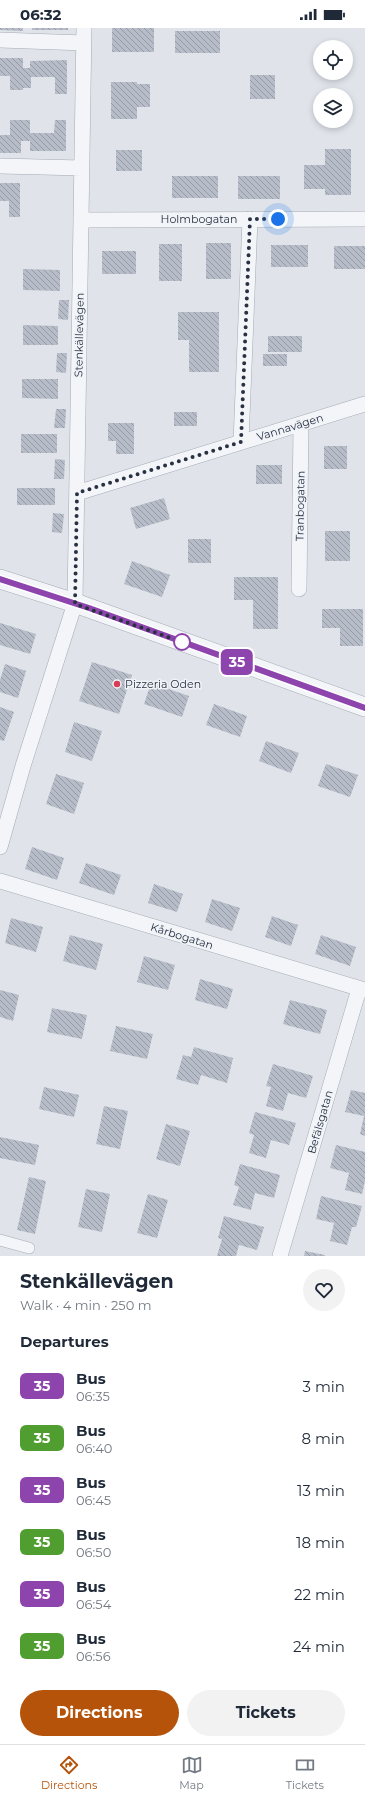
<!DOCTYPE html>
<meta charset="utf-8">
<style>
body{margin:0;font-family:Montserrat,sans-serif;background:#f2f2f3;color:#1f2937;height:100vh;display:flex;flex-direction:column;font-size:15px;white-space:nowrap}
*{box-sizing:border-box;margin:0}
p{font-size:13px;color:#747a83}
.icon{flex:none;width:22px;height:22px;fill:none;stroke:currentColor;stroke-width:2;stroke-linecap:round;stroke-linejoin:round}
.map{position:relative;height:1228px;overflow:hidden}
.details{display:flex;flex-direction:column;background:#fff;flex:1}
.details>*{flex:none}
.badge{padding:0 8px;border-radius:6px;font-size:14px;line-height:26px}
.buttons{position:absolute;left:313px;top:12px;display:grid;gap:8px}
.buttons a{display:grid;place-items:center;width:40px;height:40px;border-radius:50%;background:#fff;box-shadow:0 2px 6px #0003;font-size:20px}
.you{position:absolute;width:20px;height:20px;margin:-10px;border:3px solid #fff;border-radius:50%;background:#1a73e8;box-shadow:0 0 0 6px #1a73e833}
.map>.badge{position:absolute;translate:-50% -50%;box-shadow:0 0 0 2px #fff}
h2{padding:0 20px;font-size:15px;line-height:36px}
.round{display:grid;place-items:center;flex:none;width:42px;height:42px;border-radius:21px;background:#f2f2f3}
.summary{display:flex;align-items:center;justify-content:space-between;height:68px;padding:0 20px}
h1{font-size:19px;font-weight:700;line-height:30px}
.primary-button{display:flex;gap:8px;margin-top:auto;padding:8px 20px}
.primary-button a{flex:1;height:46px;border-radius:24px;background:#b45309;color:#fff;font-size:16px;font-weight:700;line-height:46px;text-align:center}
.primary-button a+a{background:#f2f2f3;color:#1f2937}
ul{padding:0;list-style:none}
li{display:flex;align-items:center;gap:12px;height:52px;padding:0 20px}
li div{flex:1}
li b{display:block;font-size:15px}
li em{font-style:normal}
li .badge{min-width:44px;font-weight:700;text-align:center}
.status{display:flex;justify-content:space-between;align-items:center;height:28px;padding:0 20px;background:#fff;direction:ltr}
.status svg{height:11px;fill:currentColor}
.tabs{display:flex;justify-content:space-around;align-items:center;height:56px;border-top:1px solid #e0e1e3;background:#fff;font-size:11px;color:#747a83}
.tabs a{display:grid;justify-items:center;gap:2px}
.tabs .current{color:#b45309}
.map>svg:first-child{display:block}
.building{fill:url(#building-back-hatch)}
.lines{fill:none;stroke-linecap:round;stroke-linejoin:round}
.pedestrian-casing{stroke:#a5abb5;stroke-width:12}
.minor-casing{stroke:#a5abb5;stroke-width:16}
.tertiary-casing{stroke:#a5abb5;stroke-width:20}
.pedestrian{stroke:#f3f5f8;stroke-width:11}
.minor{stroke:#f3f5f8;stroke-width:15}
.tertiary{stroke:#f3f5f8;stroke-width:19}
.line-casing{stroke:#fff;stroke-width:9}
.line{stroke:#8e44ad;stroke-width:6}
.walk{stroke:#283243;stroke-width:4;stroke-dasharray:0 7.2}
.stop-dot{fill:#fff;stroke:#8e44ad;stroke-width:2}
.poi-dot{fill:#d73d56;stroke:#f0f3f7;stroke-width:1.5}
.labels{text-anchor:middle;stroke-width:3;stroke-linejoin:round;paint-order:stroke}
.street-label{font-size:11px;fill:#283243;stroke:#f0f3f7}
.poi-label{font-size:11px;fill:#283243;stroke:#f0f3f7;text-anchor:start}
</style>
<div class="status"><b>06:32</b><svg viewBox="0 0 49 12"><path d="M0 12V9h3v3zM5 12V6h3v6zM10 12V3h3v9zM15 12V0h3v12zM26 1h20v11H26zM47 4h2v5h-2z"/></svg></div>
<div class="map">
<svg width="365" height="1228" viewBox="0 0 365 1228">
<defs>
<pattern id="building-back-hatch" width="6" height="6" patternUnits="userSpaceOnUse"><rect width="6" height="6" fill="#b7bdc8"/><path d="M-1 5l2 2M0 0l6 6M5-1l2 2" fill="none" stroke="#959aa4"/></pattern>
</defs>
<rect width="100%" height="100%" fill="#e0e4ea"/>
<path class="building" d="M 0,0 L 23,0 L 23,3 L 0,2 Z
M 32,0 L 68,0 L 68,2 L 32,2 Z
M 112,0 L 154,0 L 154,24 L 112,24 Z
M 175,3 L 220,3 L 220,25 L 175,25 Z
M 0,30 L 23,30 L 23,40 L 30,40 L 30,33 L 67,32 L 67,66 L 55,66 L 55,49 L 31,49 L 31,60 L 23,60 L 23,62 L 10,62 L 10,48 L 0,48 Z
M 250,47 L 275,47 L 275,71 L 250,71 Z
M 111,54 L 137,54 L 137,56 L 150,56 L 150,79 L 137,79 L 137,91 L 111,91 Z
M 10,92 L 30,92 L 30,105 L 54,105 L 55,92 L 66,92 L 66,123 L 30,123 L 30,113 L 21,113 L 21,125 L 0,125 L 0,107 L 10,107 Z
M 325,121 L 351,121 L 351,167 L 325,167 L 325,161 L 304,161 L 304,137 L 325,137 Z
M 116,122 L 142,122 L 142,143 L 116,143 Z
M 172,148 L 218,148 L 218,170 L 172,170 Z
M 238,148 L 280,148 L 280,171 L 238,171 Z
M 0,155 L 20,155 L 20,189 L 9,189 L 9,173 L 0,173 Z
M 206,215 L 231,215 L 231,251 L 206,251 Z
M 159,216 L 182,216 L 182,253 L 159,253 Z
M 271,217 L 308,217 L 308,239 L 271,239 Z
M 334,218 L 365,218 L 365,241 L 334,241 Z
M 102,223 L 136,223 L 136,246 L 102,246 Z
M 23,241 L 60,242 L 60,263 L 23,262 Z
M 59,272 L 69,272 L 68,292 L 58,291 Z
M 178,284 L 219,284 L 219,344 L 189,344 L 189,312 L 178,312 Z
M 23,297 L 58,298 L 58,317 L 23,317 Z
M 268,308 L 302,308 L 302,324 L 268,324 Z
M 57,325 L 67,325 L 66,345 L 56,344 Z
M 263,326 L 287,326 L 287,338 L 263,338 Z
M 22,351 L 58,351 L 58,371 L 22,370 Z
M 56,381 L 66,381 L 65,400 L 54,400 Z
M 174,384 L 197,384 L 197,398 L 174,398 Z
M 108,395 L 134,395 L 134,426 L 116,426 L 116,413 L 108,413 Z
M 21,406 L 57,406 L 57,425 L 21,425 Z
M 324,418 L 347,418 L 347,441 L 324,441 Z
M 55,431 L 65,432 L 64,451 L 54,451 Z
M 256,437 L 282,437 L 282,456 L 256,456 Z
M 17,460 L 55,460 L 55,477 L 17,477 Z
M 164,470 L 170,491 L 136,501 L 130,480 Z
M 53,485 L 64,486 L 62,505 L 52,504 Z
M 325,503 L 350,503 L 350,533 L 325,533 Z
M 188,511 L 211,511 L 211,535 L 188,535 Z
M 132,533 L 170,547 L 162,569 L 124,556 Z
M 234,549 L 278,549 L 278,601 L 253,601 L 253,572 L 234,572 Z
M 322,581 L 363,581 L 363,618 L 340,618 L 340,600 L 322,600 Z
M 0,595 L 36,606 L 30,626 L 0,617 Z
M 92,634 L 132,647 L 119,686 L 79,673 Z
M 5,636 L 26,643 L 18,670 L 0,664 L 0,652 Z
M 151,655 L 189,668 L 182,689 L 144,676 Z
M 214,676 L 247,688 L 240,709 L 206,697 Z
M 0,679 L 14,684 L 4,713 L 0,712 Z
M 74,694 L 102,703 L 92,733 L 65,724 Z
M 266,713 L 299,725 L 291,745 L 259,733 Z
M 326,736 L 358,747 L 350,769 L 318,758 Z
M 56,746 L 84,755 L 74,786 L 46,776 Z
M 32,819 L 64,830 L 57,852 L 25,841 Z
M 86,835 L 121,847 L 114,867 L 79,855 Z
M 154,856 L 183,866 L 177,884 L 148,875 Z
M 212,871 L 240,880 L 232,903 L 205,894 Z
M 272,888 L 298,897 L 291,918 L 265,909 Z
M 11,890 L 43,899 L 36,924 L 5,915 Z
M 70,907 L 103,916 L 96,942 L 63,933 Z
M 321,907 L 356,919 L 350,938 L 315,926 Z
M 144,928 L 175,937 L 168,962 L 137,954 Z
M 200,951 L 233,961 L 227,981 L 195,972 Z
M 0,962 L 19,967 L 13,993 L 0,989 Z
M 290,972 L 327,982 L 320,1006 L 283,996 Z
M 52,980 L 87,987 L 82,1011 L 47,1004 Z
M 116,998 L 153,1006 L 147,1031 L 110,1023 Z
M 194,1019 L 233,1030 L 227,1055 L 201,1047 L 198,1057 L 176,1051 L 183,1027 L 191,1029 Z
M 273,1036 L 313,1048 L 306,1070 L 288,1065 L 283,1083 L 266,1078 L 271,1059 L 266,1058 Z
M 44,1059 L 79,1067 L 74,1089 L 39,1081 Z
M 351,1062 L 365,1065 L 365,1108 L 360,1106 L 364,1088 L 345,1084 Z
M 104,1078 L 128,1083 L 120,1121 L 96,1116 Z
M 255,1084 L 296,1095 L 289,1117 L 271,1112 L 266,1130 L 249,1125 L 254,1107 L 249,1105 Z
M 166,1096 L 190,1103 L 180,1138 L 156,1131 Z
M 0,1109 L 39,1117 L 35,1137 L 0,1130 Z
M 336,1117 L 365,1124 L 365,1153 L 362,1166 L 345,1162 L 349,1145 L 330,1140 Z
M 240,1136 L 280,1147 L 274,1170 L 255,1165 L 251,1182 L 233,1177 L 239,1159 L 234,1157 Z
M 29,1149 L 46,1153 L 35,1206 L 17,1202 Z
M 86,1161 L 110,1166 L 102,1204 L 78,1199 Z
M 148,1166 L 168,1172 L 157,1210 L 137,1205 Z
M 321,1168 L 362,1178 L 356,1199 L 352,1199 L 347,1217 L 330,1213 L 334,1195 L 316,1191 Z
M 224,1188 L 264,1199 L 257,1222 L 239,1217 L 236,1228 L 217,1228 L 222,1211 L 218,1210 Z
M 305,1223 L 325,1227 L 325,1228 L 304,1228 Z"/>
<g class="lines">
<defs>
<path id="pedestrian" d="M 0,1212 L 29,1220"/>
<path id="minor" d="M 0,12 L 84,15
M 0,138 L 82,140
M 81,192 L 365,191
M 241,414 L 250,191
M 77,465 L 365,376
M 299,561 L 301,396
M 0,819 L 23,738 L 75,575 L 84,0
M 0,853 L 365,962
M 280,1228 L 359,961"/>
<path id="tertiary" d="M 0,551 L 75,575 L 365,679"/>
</defs>
<use href="#pedestrian" class="pedestrian-casing"/>
<use href="#minor" class="minor-casing"/>
<use href="#tertiary" class="tertiary-casing"/>
<use href="#pedestrian" class="pedestrian"/>
<use href="#minor" class="minor"/>
<use href="#tertiary" class="tertiary"/>
</g>
<g class="lines">
<defs>
<path id="line" d="M 0,551 L 89,580 L 365,680"/>
</defs>
<use href="#line" class="line-casing"/>
<use href="#line" class="line"/>
<path class="walk" d="M 182,614 L 75,576 L 77,465 L 241,414 L 250,191 L 278,191"/>
</g>
<circle class="stop-dot" cx="182" cy="614" r="8"/>
<circle class="poi-dot" cx="117" cy="656" r="4"/>
<g class="labels">
<g class="street-label">
<text x="199" y="195">Holmbogatan</text>
<text transform="translate(79 307) rotate(-89)" y="4">Stenkällevägen</text>
<text transform="translate(290 399) rotate(-17)" y="4">Vannavägen</text>
<text transform="translate(300 478) rotate(-89)" y="4">Tranbogatan</text>
<text transform="translate(182 908) rotate(17)" y="4">Kårbogatan</text>
<text transform="translate(320 1094) rotate(-74)" y="4">Befälsgatan</text>
</g>
<g class="poi-label">
<text x="125" y="660">Pizzeria Oden</text>
</g>
</g>
</svg>
<div class="buttons">
<a><svg class="icon" aria-label="locate" viewBox="0 0 24 24"><circle cx="12" cy="12" r="6"/><path d="M12 2v4M12 18v4M2 12h4M18 12h4"/></svg></a>
<a><svg class="icon" aria-label="layers" viewBox="0 0 24 24"><path d="M12 4l9 5-9 5-9-5zM3 14l9 5 9-5"/></svg></a>
</div>
<div class="you" style="left:278px;top:191px"></div>
<b class="badge" style="left:237px;top:634px;background:#8e44ad;color:#fff">35</b>
</div>
<section class="details">
<div class="summary"><div><h1>Stenkällevägen</h1><p>Walk · 4 min · 250 m</p></div><a class="round"><svg class="icon" aria-label="heart" viewBox="0 0 24 24"><path d="M12 20l-8-8c-3-5 5-10 8-4 3-6 11-1 8 4z"/></svg></a></div>
<h2>Departures</h2>
<ul>
<li><span class="badge" style="background:#8e44ad;color:#fff">35</span><div><b>Bus</b><p>06:35</p></div><em>3 min</em></li>
<li><span class="badge" style="background:#509e2f;color:#fff">35</span><div><b>Bus</b><p>06:40</p></div><em>8 min</em></li>
<li><span class="badge" style="background:#8e44ad;color:#fff">35</span><div><b>Bus</b><p>06:45</p></div><em>13 min</em></li>
<li><span class="badge" style="background:#509e2f;color:#fff">35</span><div><b>Bus</b><p>06:50</p></div><em>18 min</em></li>
<li><span class="badge" style="background:#8e44ad;color:#fff">35</span><div><b>Bus</b><p>06:54</p></div><em>22 min</em></li>
<li><span class="badge" style="background:#509e2f;color:#fff">35</span><div><b>Bus</b><p>06:56</p></div><em>24 min</em></li>
</ul>
<div class="primary-button"><a>Directions</a><a>Tickets</a></div>
</section>
<nav class="tabs">
<a class="current"><svg class="icon" aria-label="directions" viewBox="0 0 24 24"><path d="M12 3l9 9-9 9-9-9zM9 14v-3h6M13 9l2 2-2 2"/></svg>Directions</a>
<a><svg class="icon" aria-label="map" viewBox="0 0 24 24"><path d="M3 6l6-2 6 2 6-2v14l-6 2-6-2-6 2zM9 4v14M15 6v14"/></svg>Map</a>
<a><svg class="icon" aria-label="tickets" viewBox="0 0 24 24"><path d="M3 7h18v10H3zM15 7v10"/></svg>Tickets</a>
</nav>
